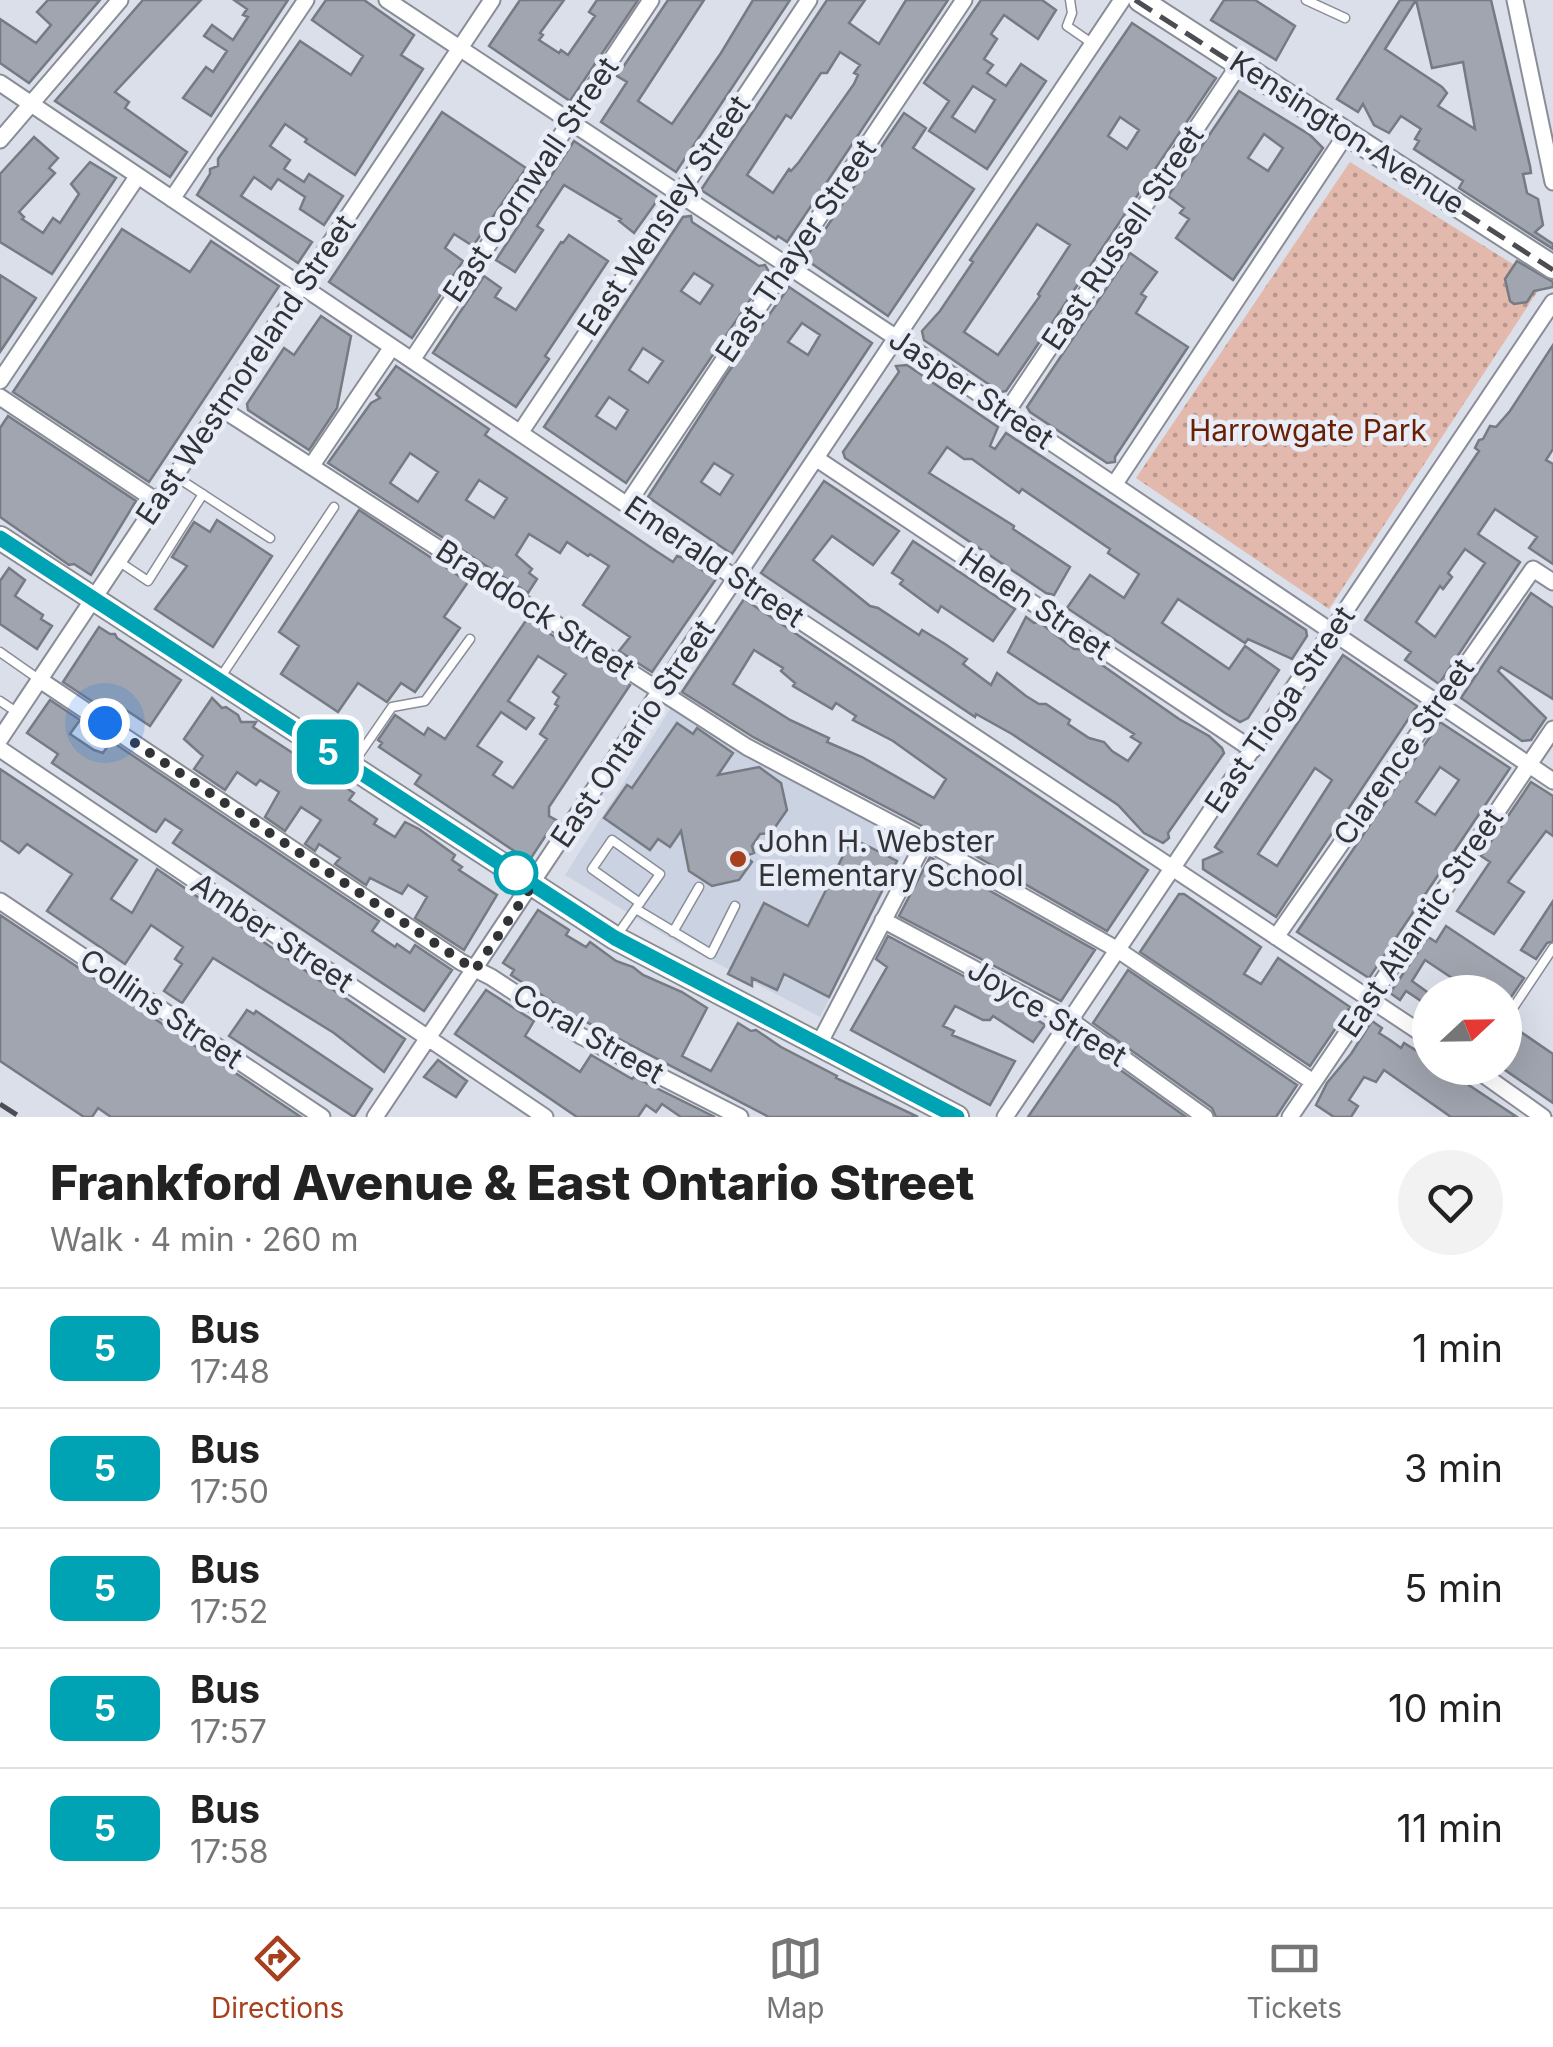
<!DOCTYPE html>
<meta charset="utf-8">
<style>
body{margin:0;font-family:Inter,sans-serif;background:#f2f2f2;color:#222;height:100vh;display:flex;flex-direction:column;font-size:38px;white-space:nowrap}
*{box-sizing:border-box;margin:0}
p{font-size:32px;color:#767676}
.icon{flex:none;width:55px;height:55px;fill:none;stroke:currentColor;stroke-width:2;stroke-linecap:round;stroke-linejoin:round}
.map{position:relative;height:1117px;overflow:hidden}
.sheet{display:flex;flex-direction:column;background:#fff;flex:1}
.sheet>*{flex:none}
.badge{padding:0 20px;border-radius:15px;font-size:35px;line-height:65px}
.needle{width:65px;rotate:68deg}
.buttons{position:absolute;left:1412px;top:975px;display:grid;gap:20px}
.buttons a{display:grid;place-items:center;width:110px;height:110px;border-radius:50%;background:#fff;box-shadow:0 10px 40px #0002;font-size:50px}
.you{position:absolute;width:50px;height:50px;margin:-25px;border:8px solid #fff;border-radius:50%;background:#1a73e8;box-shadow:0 0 0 15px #1a73e833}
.map>.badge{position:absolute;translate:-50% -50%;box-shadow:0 0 0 5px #fff}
.round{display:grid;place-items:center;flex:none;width:105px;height:105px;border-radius:52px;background:#f2f2f2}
.headline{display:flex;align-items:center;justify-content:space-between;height:170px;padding:0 50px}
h1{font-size:48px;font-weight:800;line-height:75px}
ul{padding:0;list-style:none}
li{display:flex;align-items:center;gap:30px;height:120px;padding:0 50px;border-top:2px solid #e0e0e0}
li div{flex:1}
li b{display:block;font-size:38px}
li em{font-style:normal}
li .badge{min-width:110px;font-weight:700;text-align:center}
.dock{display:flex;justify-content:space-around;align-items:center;height:140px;border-top:2px solid #e0e0e0;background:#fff;font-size:28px;color:#767676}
.dock a{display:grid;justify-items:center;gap:5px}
.dock .on{color:#a7401e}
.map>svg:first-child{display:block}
.built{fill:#cbd3e3}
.green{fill:url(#green-dots)}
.building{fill:#a0a5af;stroke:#767a83;stroke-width:2.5;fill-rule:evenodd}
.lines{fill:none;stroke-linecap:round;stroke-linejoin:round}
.lane-casing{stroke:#898d97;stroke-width:11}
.street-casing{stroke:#898d97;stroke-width:19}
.secondary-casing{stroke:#898d97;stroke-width:26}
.lane{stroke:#fff;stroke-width:8}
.street{stroke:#fff;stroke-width:15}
.secondary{stroke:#fff;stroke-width:22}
.rail{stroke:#4c4d52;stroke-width:5;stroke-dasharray:20 10;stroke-linecap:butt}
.line-casing{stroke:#fff;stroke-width:22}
.line{stroke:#00a3b4;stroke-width:15}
.walk{stroke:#323337;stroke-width:10;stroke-dasharray:0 18}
.poi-dot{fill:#a7401e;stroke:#e8edf7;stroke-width:4}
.stop-dot{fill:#fff;stroke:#00a3b4;stroke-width:5}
.labels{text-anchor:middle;stroke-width:9;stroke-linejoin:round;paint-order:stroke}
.street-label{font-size:30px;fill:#323337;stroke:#e8edf7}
.park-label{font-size:30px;fill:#6a1f03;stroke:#e8edf7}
.poi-label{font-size:30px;fill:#323337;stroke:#e8edf7;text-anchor:start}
</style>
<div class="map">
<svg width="1553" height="1117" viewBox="0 0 1553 1117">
<defs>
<pattern id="green-dots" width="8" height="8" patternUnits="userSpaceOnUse" patternTransform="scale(2.5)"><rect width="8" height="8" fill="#e2b9ac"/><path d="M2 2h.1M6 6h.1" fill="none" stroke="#b8978d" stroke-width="1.8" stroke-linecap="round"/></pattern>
</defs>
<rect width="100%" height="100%" fill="#dadfea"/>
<path class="built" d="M 672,706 L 748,755 L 908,843 L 820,1017 L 678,943 L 565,875 Z"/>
<path class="green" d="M 1350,162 L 1543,283 L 1329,609 L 1136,478 Z"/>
<path class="building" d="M 48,0 L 100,0 L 29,83 L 0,63 L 0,19 L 36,43 L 51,25 L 37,12 Z
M 143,0 L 201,0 L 115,92 L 129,102 L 125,108 L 187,152 L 170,177 L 55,101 Z
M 234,0 L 288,0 L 211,116 L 183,98 L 206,67 L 213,72 L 227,51 L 204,36 L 212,25 L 233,40 L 248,17 L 243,15 L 247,9 Z
M 326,0 L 364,0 L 414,35 L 401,55 L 423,69 L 355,175 L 305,142 L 307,139 L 285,124 L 270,146 L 290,160 L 284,169 L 304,182 L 309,174 L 343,196 L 324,225 L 300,209 L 305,197 L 278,179 L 271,189 L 254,177 L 241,196 L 312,242 L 298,263 L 197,195 L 210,174 L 210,169 L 218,166 L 218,159 L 300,41 L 351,75 L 363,56 L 312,20 Z
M 520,0 L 564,0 L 540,33 L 543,35 L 539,40 L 559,53 L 561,50 L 568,55 L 595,16 L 589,12 L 597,0 L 638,0 L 570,101 L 489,46 Z
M 668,0 L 704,0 L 638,101 L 672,124 L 721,53 L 753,0 L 790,0 L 676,172 L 601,122 L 627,82 L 617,76 Z
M 827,0 L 865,0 L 849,23 L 879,44 L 906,0 L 948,0 L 787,242 L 778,236 L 776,239 L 701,190 ZM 840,52 L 860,65 L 854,73 L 858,75 L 854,84 L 799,162 L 791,171 L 789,169 L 773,193 L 747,175 L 786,115 L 791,118 L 821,73 L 827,73 Z
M 981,0 L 1042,0 L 1056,10 L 1038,39 L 1004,15 L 991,34 L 997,39 L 984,59 L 993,65 L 987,73 L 1006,86 L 1021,64 L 1046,81 L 987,169 L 929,131 L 949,101 L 924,83 ZM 973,86 L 995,100 L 975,132 L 952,117 Z
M 1224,0 L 1255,0 L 1295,26 L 1276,60 L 1211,20 Z
M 1400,0 L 1491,0 L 1530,166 L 1531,173 L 1523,174 L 1527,193 L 1538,199 L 1543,225 L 1535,232 L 1553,244 L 1553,249 L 1459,188 L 1463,181 L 1414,149 L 1419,141 L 1415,139 L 1421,129 L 1401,116 L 1389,133 L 1374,125 L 1363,104 L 1358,112 L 1337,99 ZM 1416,0 L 1432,68 L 1463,62 L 1475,129 L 1438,106 L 1447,93 L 1442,87 L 1385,49 Z
M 1132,23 L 1216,78 L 1026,362 L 1006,391 L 1000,392 L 924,340 L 922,331 L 940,311 L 973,262 L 970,260 ZM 1120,117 L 1139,130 L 1127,149 L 1108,136 ZM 1037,224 L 1070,245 L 1038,294 L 1040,296 L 998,355 L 964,332 Z
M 1239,91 L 1310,135 L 1323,148 L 1233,280 L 1176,238 L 1189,219 L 1180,213 L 1184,208 L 1168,196 ZM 1264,134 L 1283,148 L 1268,171 L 1248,158 Z
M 442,112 L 526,168 L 473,246 L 454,234 L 445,248 L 463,261 L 412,338 L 329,282 Z
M 904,113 L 926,128 L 913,148 L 974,189 L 888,316 L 805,259 Z
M 34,137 L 58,158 L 49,168 L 55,173 L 19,212 L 24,217 L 22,219 L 43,233 L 53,218 L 60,223 L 79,194 L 71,184 L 90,162 L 116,178 L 52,274 L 0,242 L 0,174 Z
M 574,141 L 659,198 L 634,233 L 619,221 L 621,219 L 564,185 L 537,226 L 543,230 L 515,272 L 496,260 Z
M 691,216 L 692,222 L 759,266 L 765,265 L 769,272 L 626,483 L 544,427 L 677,226 L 683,217 ZM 694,273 L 713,285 L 700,304 L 681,291 ZM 643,348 L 663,361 L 648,383 L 629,370 ZM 609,397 L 628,410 L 616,429 L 596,416 Z
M 122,229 L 190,272 L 211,241 L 279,286 L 149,482 L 13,392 Z
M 569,235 L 608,261 L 545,356 L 549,359 L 516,407 L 433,353 L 484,276 L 501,288 L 495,297 L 516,310 L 561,242 L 563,243 Z
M 1130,253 L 1157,272 L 1141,294 L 1146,297 L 1136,313 L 1188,347 L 1115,457 L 1115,462 L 1107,463 L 1030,412 L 1027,407 Z
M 1517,261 L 1553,282 L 1553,287 L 1534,291 L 1527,302 L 1514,304 L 1510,301 L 1505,279 Z
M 0,275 L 36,298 L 0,352 Z
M 789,287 L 872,343 L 732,554 L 648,497 L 727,374 ZM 802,323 L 820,335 L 808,355 L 788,342 ZM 714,463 L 733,475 L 720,495 L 701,482 Z
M 321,316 L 351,336 L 337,408 L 309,450 L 248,410 L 247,404 L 284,348 L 294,355 Z
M 1553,345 L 1553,449 L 1546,460 L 1553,464 L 1553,564 L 1529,548 L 1537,537 L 1495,509 L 1478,534 L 1520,562 L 1439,684 L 1405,660 L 1411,652 L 1365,620 L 1479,451 L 1475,448 L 1479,440 L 1483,439 L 1490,426 L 1496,427 L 1510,411 ZM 1465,549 L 1485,563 L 1435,637 L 1416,622 L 1440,586 L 1443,589 L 1452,577 L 1448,573 Z
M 907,365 L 998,427 L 990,446 L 995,449 L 1006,433 L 1306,630 L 1307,636 L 1292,659 L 1248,639 L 1245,643 L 1178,599 L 1162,623 L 1229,669 L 1245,646 L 1279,670 L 1248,718 L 1240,722 L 1225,713 L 1067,608 L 1090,575 L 1124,598 L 1139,574 L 1108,553 L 1110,549 L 1022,489 L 1019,493 L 972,459 L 964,459 L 947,447 L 929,473 L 1014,526 L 1013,529 L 1070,567 L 1054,595 L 1046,593 L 845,458 L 843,452 L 899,372 L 896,366 Z
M 396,366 L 489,429 L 485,435 L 656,551 L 673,562 L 677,556 L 683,558 L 716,579 L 652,672 L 619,651 L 630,637 L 583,605 L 609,566 L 590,554 L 588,556 L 567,542 L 560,553 L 529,534 L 516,555 L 532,569 L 529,573 L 537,579 L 528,593 L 328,463 L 371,403 L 380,398 L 376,394 ZM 410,453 L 438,472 L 418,502 L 390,483 ZM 479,480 L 507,498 L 494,518 L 466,500 Z
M 8,416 L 136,501 L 91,575 L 74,564 L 69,565 L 0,517 L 0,428 Z
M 824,481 L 899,531 L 873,565 L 832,536 L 813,560 L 870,606 L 878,608 L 919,635 L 922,630 L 945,644 L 967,659 L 963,664 L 991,685 L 997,673 L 1026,696 L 1039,704 L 1046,704 L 1070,720 L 1068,724 L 1089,738 L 1104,742 L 1112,751 L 1128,761 L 1141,743 L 1131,737 L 1134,734 L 1008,652 L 1026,617 L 1034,623 L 1039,622 L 1074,649 L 1079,649 L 1179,719 L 1209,736 L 1222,748 L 1224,753 L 1168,833 L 1169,838 L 1163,843 L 1144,833 L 1118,805 L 1012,734 L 976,714 L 975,717 L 761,573 Z
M 359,510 L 468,582 L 444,617 L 460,628 L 415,692 L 401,683 L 387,702 L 358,683 L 338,712 L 281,674 L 299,646 L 279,632 Z
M 217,520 L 272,556 L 213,647 L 155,609 L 187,566 L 172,557 L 194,522 L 210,532 Z
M 913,541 L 1015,609 L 993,641 L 941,606 L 938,612 L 900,584 L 903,580 L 892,573 Z
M 9,568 L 25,580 L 15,596 L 43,615 L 41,619 L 52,626 L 37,649 L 0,624 L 0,581 Z
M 1531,593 L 1553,608 L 1553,699 L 1501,667 L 1498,671 L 1546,718 L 1531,740 L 1522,741 L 1461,698 Z
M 744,599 L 1148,870 L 1107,931 L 939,835 L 753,737 L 682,692 ZM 754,650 L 783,668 L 781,671 L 795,683 L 793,686 L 832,709 L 836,703 L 856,716 L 853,720 L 893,741 L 946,779 L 934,798 L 862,757 L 827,742 L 829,738 L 790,720 L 733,684 Z
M 527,619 L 630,685 L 549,807 L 549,816 L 556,820 L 529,861 L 415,784 L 421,775 L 379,747 L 382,743 L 378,740 L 395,715 L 424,735 L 428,728 L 445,739 ZM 538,656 L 566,674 L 553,692 L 559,697 L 555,704 L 558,706 L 540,734 L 547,739 L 513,788 L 493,775 L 502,762 L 477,746 L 501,712 L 526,729 L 534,718 L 508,701 Z
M 99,627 L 110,634 L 115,634 L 117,638 L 181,680 L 150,726 L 120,706 L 114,716 L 63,682 Z
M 1343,655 L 1417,706 L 1276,917 L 1203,869 L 1203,860 L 1222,852 L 1215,847 ZM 1315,768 L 1332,780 L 1277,866 L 1258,854 Z
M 212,698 L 222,708 L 226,707 L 238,715 L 241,722 L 256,722 L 253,727 L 354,793 L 349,800 L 377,819 L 374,824 L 395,837 L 405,822 L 419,829 L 455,855 L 452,860 L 462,867 L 459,870 L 497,895 L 464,950 L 415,918 L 427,897 L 408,885 L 402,894 L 370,878 L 366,885 L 335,864 L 340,858 L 319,844 L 315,851 L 305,844 L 321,820 L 301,807 L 285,831 L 265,817 L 279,792 L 260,780 L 256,785 L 237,772 L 225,790 L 194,769 L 203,756 L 184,739 Z
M 50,700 L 80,720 L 70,734 L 94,750 L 103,753 L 111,741 L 379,921 L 372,931 L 395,947 L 397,944 L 410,953 L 415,945 L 452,970 L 424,1011 L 173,843 L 182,830 L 165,819 L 156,832 L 152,830 L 52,763 L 58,754 L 27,733 Z
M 1440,722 L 1510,768 L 1369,978 L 1297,932 ZM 1440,767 L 1459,780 L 1435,815 L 1416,802 Z
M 677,723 L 693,734 L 697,728 L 733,753 L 718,775 L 759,767 L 781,783 L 787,810 L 771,833 L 760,834 L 752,846 L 754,853 L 745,856 L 752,862 L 739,880 L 712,886 L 689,871 L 681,831 L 670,847 L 658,839 L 650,850 L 604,818 L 627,785 L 632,788 Z
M 0,769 L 137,860 L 111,899 L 132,913 L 157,869 L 405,1039 L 384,1072 L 334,1033 L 213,958 L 182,1003 L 164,991 L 182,964 L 175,959 L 183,947 L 151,925 L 125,964 L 47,911 L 72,874 L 27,844 L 19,853 L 0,840 Z
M 1531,782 L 1553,796 L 1553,836 L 1546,831 L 1508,882 L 1524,892 L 1494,934 L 1457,911 L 1490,862 L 1481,856 Z
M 852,838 L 897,861 L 829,997 L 784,974 L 777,990 L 752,978 L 752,986 L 728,974 L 764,903 L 808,926 Z
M 930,857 L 1095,950 L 1061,1001 L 899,916 Z
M 1179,894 L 1184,894 L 1261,947 L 1244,974 L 1261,984 L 1278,958 L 1350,1007 L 1310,1066 L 1140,952 Z
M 1553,901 L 1553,941 L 1547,943 L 1536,959 L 1521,950 Z
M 538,910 L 569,930 L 566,935 L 586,947 L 590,942 L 616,961 L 633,967 L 643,975 L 682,992 L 707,1008 L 682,1056 L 711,1071 L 738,1023 L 751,1031 L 756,1030 L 781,1047 L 837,1076 L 836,1078 L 918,1117 L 769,1117 L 571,1014 L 511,975 L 514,970 L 503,963 Z
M 0,915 L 301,1117 L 111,1117 L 98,1108 L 92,1117 L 84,1117 L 0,1061 Z
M 1446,926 L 1524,978 L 1505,1006 L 1505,992 L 1442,992 L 1452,978 L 1425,960 L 1412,981 L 1430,994 L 1427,1005 L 1406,991 L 1400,1000 L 1390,993 L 1428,937 L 1436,942 Z
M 888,936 L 1005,998 L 1045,1025 L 1033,1042 L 993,1016 L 990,1020 L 983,1020 L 955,1006 L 943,1026 L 954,1031 L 952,1035 L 1015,1061 L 990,1105 L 851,1030 L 887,967 L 876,959 Z
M 1128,970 L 1297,1085 L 1276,1117 L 1216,1117 L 1212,1108 L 1093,1023 Z
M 486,990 L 534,1021 L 525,1036 L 580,1072 L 591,1055 L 632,1079 L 634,1077 L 715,1117 L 681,1117 L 662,1104 L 656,1112 L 646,1105 L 638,1117 L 577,1117 L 455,1034 Z
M 247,1010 L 254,1014 L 256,1011 L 372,1089 L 354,1117 L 229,1036 Z
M 1372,1021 L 1382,1028 L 1379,1033 L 1390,1040 L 1401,1048 L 1404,1043 L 1430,1059 L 1430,1068 L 1443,1068 L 1517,1117 L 1451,1117 L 1384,1070 L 1376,1082 L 1364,1077 L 1349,1100 L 1358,1106 L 1351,1117 L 1334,1117 L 1316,1105 L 1327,1083 L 1351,1054 Z
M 1518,1030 L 1553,1054 L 1553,1103 L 1505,1070 L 1505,1049 Z
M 1080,1041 L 1186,1117 L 1028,1117 Z
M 438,1060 L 467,1081 L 456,1097 L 424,1077 Z"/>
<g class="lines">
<defs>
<path id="lane" d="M 1070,0 L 1072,13 L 1067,26 L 1093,44
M 1306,0 L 1345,18
M 175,476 L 270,538
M 118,561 L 148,581 L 203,494
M 0,652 L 40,680
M 220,678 L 334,507
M 0,701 L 18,713
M 352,765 L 392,707 L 425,701 L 470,639
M 636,909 L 711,954 L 735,906
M 673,932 L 699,887
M 618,934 L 660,874 L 612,840 L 592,869 L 640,903
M 1505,1020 L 1553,948"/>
<path id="street" d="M 387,0 L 898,339 L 1553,781
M 1515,0 L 1553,182
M 0,83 L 737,579 L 1430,1039
M 0,140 L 120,0
M 172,199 L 306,0
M 412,360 L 651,0
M 0,381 L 137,177
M 0,397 L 158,502
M 222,409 L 747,747 L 925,841 L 1118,950 L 1313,1082
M 1006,413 L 1240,63
M 520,433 L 809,0
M 817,459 L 1253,750
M 312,465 L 392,347
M 1114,485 L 1347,133
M 628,503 L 964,0
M 40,680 L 461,962 L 491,977 L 581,1036 L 740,1117
M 0,739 L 492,0
M 0,749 L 545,1117
M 0,901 L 322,1117
M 883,920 L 1070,1020 L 1205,1117
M 1276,937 L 1533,569 L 1553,582
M 819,1044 L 925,841
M 1474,1068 L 1543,1117
M 375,1117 L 1122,0
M 1005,1117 L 1553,302
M 1290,1117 L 1553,729"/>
<path id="secondary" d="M 1140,0 L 1553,267
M 0,538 L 615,938 L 957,1117"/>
</defs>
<use href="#lane" class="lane-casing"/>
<use href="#street" class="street-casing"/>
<use href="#secondary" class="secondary-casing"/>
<use href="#lane" class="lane"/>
<use href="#street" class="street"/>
<use href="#secondary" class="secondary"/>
<path class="rail" d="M 1135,0 L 1553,270
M 0,1104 L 20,1117"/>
</g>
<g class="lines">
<defs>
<path id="line" d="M 0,538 L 615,938 L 957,1117"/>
</defs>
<use href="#line" class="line-casing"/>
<use href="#line" class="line"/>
<path class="walk" d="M 105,723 L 475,970 L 533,884 L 516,873"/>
</g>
<circle class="poi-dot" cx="738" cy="859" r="10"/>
<circle class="stop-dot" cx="516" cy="873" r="20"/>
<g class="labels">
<g class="street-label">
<text transform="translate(1347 133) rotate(33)" y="10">Kensington Avenue</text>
<text transform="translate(531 180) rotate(-56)" y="10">East Cornwall Street</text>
<text transform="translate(664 216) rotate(-56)" y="10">East Wensley Street</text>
<text transform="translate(1123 238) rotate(-56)" y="10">East Russell Street</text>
<text transform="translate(796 251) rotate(-56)" y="10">East Thayer Street</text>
<text transform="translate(246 370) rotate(-56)" y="10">East Westmoreland Street</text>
<text transform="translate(971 389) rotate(34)" y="10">Jasper Street</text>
<text transform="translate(714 562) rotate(34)" y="10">Emerald Street</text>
<text transform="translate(1035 604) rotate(34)" y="10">Helen Street</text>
<text transform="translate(535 610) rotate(33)" y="10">Braddock Street</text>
<text transform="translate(1280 710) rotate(-56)" y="10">East Tioga Street</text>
<text transform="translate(633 734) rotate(-56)" y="10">East Ontario Street</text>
<text transform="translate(1404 752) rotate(-55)" y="10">Clarence Street</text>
<text transform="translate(1421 923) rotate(-56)" y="10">East Atlantic Street</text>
<text transform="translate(272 933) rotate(34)" y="10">Amber Street</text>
<text transform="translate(161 1009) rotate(34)" y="10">Collins Street</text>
<text transform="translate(1047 1013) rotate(31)" y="10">Joyce Street</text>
<text transform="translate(588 1034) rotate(30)" y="10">Coral Street</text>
</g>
<g class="park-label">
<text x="1308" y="441">Harrowgate Park</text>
</g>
<g class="poi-label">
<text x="758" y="852">John H. Webster<tspan x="758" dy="34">Elementary School</tspan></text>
</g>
</g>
</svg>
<div class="buttons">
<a><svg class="needle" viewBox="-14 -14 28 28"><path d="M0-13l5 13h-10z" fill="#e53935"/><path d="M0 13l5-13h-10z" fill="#767676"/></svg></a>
</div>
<div class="you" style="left:105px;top:723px"></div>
<b class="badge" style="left:328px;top:752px;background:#00a3b4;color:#fff">5</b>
</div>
<section class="sheet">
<div class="headline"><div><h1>Frankford Avenue &amp; East Ontario Street</h1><p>Walk · 4 min · 260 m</p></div><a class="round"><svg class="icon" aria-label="heart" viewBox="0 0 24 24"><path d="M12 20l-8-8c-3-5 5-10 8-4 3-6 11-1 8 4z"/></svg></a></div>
<ul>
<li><span class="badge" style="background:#00a3b4;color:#fff">5</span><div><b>Bus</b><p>17:48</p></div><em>1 min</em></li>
<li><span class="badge" style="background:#00a3b4;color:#fff">5</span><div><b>Bus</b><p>17:50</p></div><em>3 min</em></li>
<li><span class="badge" style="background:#00a3b4;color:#fff">5</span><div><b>Bus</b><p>17:52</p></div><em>5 min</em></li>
<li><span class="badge" style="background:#00a3b4;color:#fff">5</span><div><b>Bus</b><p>17:57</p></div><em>10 min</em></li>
<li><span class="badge" style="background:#00a3b4;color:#fff">5</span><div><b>Bus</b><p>17:58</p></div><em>11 min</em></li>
</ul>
</section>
<nav class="dock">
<a class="on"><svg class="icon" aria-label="directions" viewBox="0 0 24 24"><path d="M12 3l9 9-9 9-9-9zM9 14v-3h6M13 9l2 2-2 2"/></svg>Directions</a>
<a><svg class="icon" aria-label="map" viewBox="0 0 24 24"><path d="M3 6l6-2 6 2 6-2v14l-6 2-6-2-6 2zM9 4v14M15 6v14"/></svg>Map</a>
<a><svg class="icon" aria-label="tickets" viewBox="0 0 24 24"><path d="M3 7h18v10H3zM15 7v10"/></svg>Tickets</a>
</nav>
